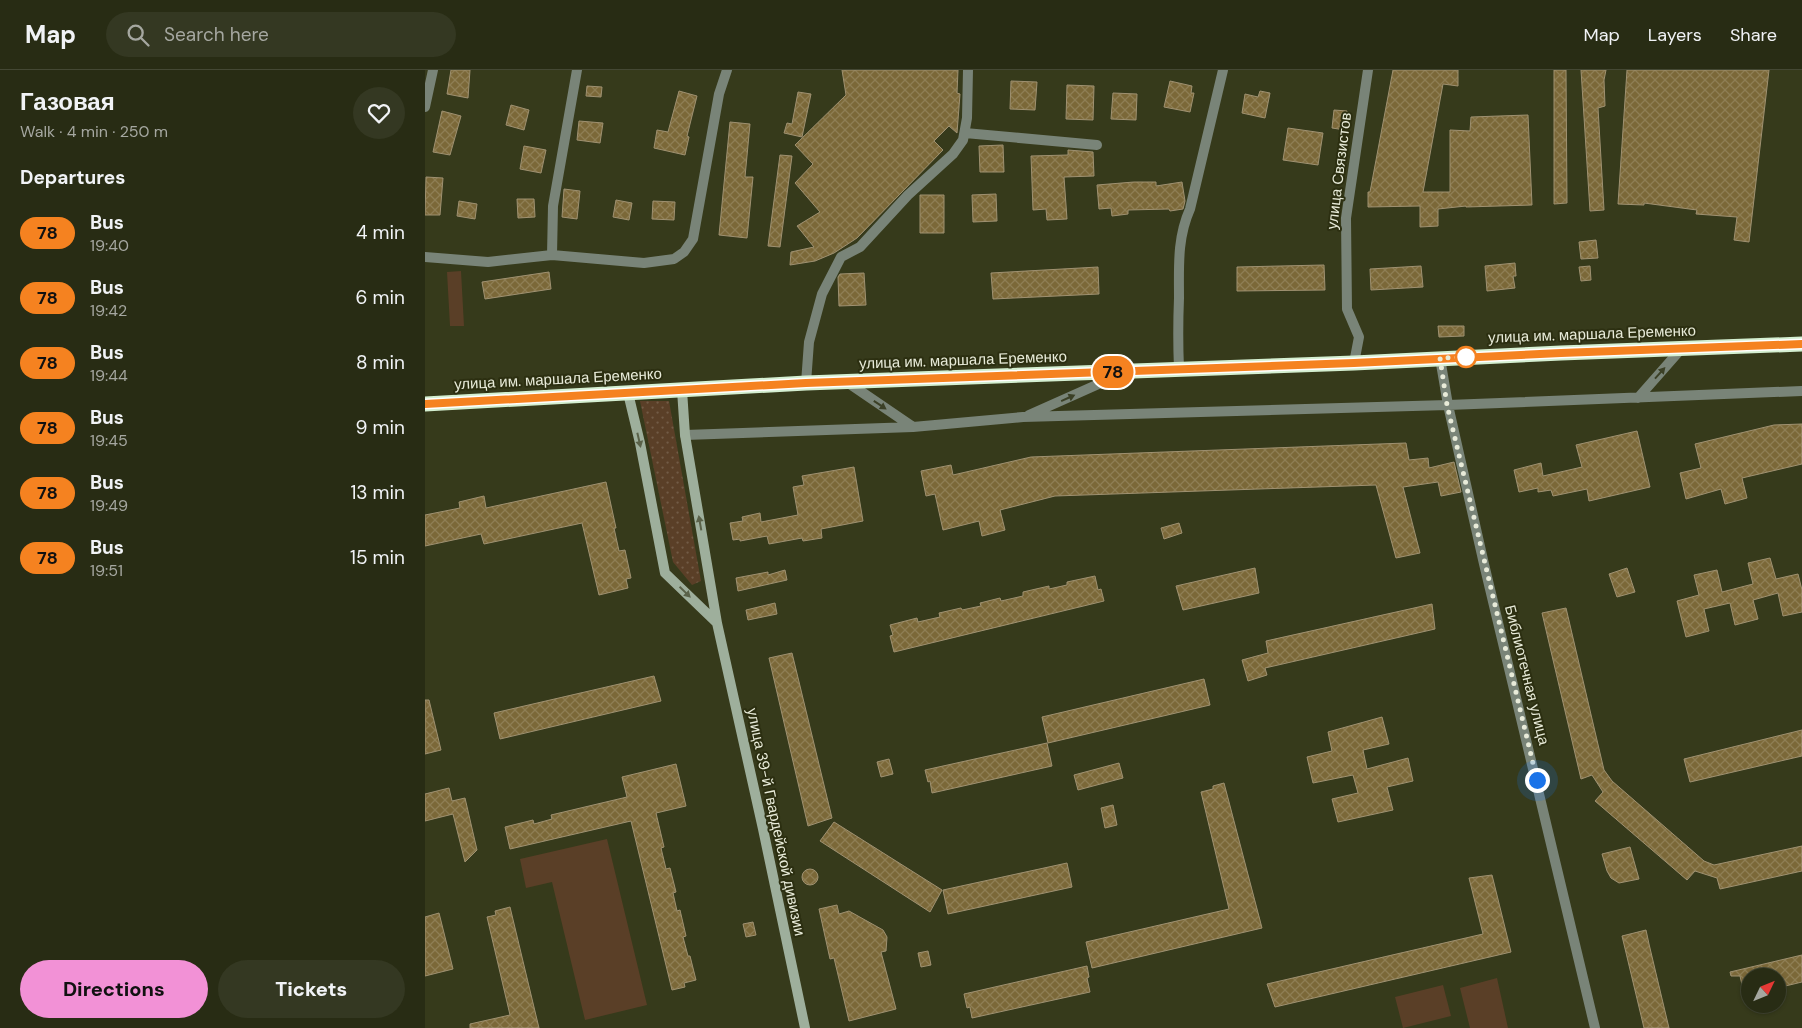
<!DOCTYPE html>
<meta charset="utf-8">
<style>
body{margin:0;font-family:"DM Sans",sans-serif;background:#343822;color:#f1f3f6;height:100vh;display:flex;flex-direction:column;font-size:19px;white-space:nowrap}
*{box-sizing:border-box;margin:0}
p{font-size:16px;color:#a5a7a0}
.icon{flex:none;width:28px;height:28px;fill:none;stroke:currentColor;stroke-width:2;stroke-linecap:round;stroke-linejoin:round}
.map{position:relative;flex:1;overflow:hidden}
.sheet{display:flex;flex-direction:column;background:#282c14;width:425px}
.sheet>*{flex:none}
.badge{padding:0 10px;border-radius:16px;font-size:18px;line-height:32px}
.needle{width:32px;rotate:47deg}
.fabs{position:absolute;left:1316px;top:898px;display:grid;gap:10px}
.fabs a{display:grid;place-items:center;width:45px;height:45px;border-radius:50%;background:#282c14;box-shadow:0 1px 4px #0004,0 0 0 1px #444834;font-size:25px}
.you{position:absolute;width:25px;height:25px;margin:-12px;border:4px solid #fff;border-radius:50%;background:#1a73e8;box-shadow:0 0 0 8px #1a73e833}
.map>.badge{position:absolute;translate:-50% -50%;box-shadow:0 0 0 2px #fff}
h2{padding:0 20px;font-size:19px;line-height:45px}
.round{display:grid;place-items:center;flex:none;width:52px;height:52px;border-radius:26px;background:#343822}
.headline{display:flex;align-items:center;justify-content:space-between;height:85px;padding:0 20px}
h1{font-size:24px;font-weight:800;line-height:38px}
.primary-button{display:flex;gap:10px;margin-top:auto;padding:10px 20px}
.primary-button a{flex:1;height:58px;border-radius:30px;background:#f291d6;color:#111;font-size:20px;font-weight:800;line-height:58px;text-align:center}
.primary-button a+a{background:#343822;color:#f1f3f6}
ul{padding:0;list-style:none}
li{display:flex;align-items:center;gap:15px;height:65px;padding:0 20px}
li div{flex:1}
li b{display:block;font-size:19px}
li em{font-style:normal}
li .badge{min-width:55px;font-weight:700;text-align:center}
header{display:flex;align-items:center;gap:30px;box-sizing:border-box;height:70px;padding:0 25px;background:#282c14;border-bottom:1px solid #444834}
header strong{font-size:24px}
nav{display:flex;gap:28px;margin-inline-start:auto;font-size:18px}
.search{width:350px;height:45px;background:#343822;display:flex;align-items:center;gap:12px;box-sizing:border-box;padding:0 18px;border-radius:28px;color:#a5a7a0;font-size:19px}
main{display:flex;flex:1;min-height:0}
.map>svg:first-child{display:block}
.grass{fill:url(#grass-dots)}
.park{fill:#5a3f27}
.building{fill:url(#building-cross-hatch);stroke:#9f9171}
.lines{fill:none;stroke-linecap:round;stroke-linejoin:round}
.street{stroke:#798478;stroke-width:10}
.secondary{stroke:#9eaf9c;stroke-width:10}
.highway{stroke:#d4efd1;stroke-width:15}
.oneway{fill:#3b4026}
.oneway2{fill:#5a6249}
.line-casing{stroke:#fff;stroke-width:11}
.line{stroke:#f58220;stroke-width:8}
.walk{stroke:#e8ebd9;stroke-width:5;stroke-dasharray:0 9}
.stop-dot{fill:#fff;stroke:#f58220;stroke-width:2.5}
.labels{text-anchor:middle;stroke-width:4;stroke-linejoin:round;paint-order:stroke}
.street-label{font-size:15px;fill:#e8ebd9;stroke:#2c2f11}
</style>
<header>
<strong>Map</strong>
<div class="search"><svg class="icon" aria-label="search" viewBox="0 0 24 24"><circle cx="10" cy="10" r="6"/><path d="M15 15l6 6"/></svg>Search here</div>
<nav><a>Map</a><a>Layers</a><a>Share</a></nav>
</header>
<main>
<section class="sheet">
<div class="headline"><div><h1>Газовая</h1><p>Walk · 4 min · 250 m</p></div><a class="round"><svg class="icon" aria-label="heart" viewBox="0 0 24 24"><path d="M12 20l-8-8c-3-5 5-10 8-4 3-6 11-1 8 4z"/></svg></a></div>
<h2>Departures</h2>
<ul>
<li><span class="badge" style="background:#f58220;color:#111">78</span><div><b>Bus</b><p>19:40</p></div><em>4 min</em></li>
<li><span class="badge" style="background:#f58220;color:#111">78</span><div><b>Bus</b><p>19:42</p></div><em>6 min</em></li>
<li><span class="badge" style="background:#f58220;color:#111">78</span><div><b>Bus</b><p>19:44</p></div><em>8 min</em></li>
<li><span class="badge" style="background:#f58220;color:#111">78</span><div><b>Bus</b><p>19:45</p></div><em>9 min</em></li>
<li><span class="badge" style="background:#f58220;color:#111">78</span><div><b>Bus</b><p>19:49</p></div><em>13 min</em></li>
<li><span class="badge" style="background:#f58220;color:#111">78</span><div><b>Bus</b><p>19:51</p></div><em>15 min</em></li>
</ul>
<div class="primary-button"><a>Directions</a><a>Tickets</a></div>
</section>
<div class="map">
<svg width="1377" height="958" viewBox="0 0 1377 958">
<defs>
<pattern id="grass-dots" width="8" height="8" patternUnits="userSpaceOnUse" patternTransform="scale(1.25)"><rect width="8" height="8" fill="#5a3f27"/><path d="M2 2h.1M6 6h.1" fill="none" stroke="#725b46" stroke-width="1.8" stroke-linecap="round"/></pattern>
<pattern id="building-cross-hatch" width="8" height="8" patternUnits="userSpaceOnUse" patternTransform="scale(1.25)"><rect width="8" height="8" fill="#7b6838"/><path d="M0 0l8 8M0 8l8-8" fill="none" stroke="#8e7e54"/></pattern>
</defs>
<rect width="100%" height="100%" fill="#363a1b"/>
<path class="grass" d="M 215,331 L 244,331 L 276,511 L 267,515 L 248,492 Z"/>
<path class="park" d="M 36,201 L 39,256 L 25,256 L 22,202 Z
M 182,769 L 222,935 L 160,950 L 127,812 L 101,818 L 95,789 Z
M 1072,908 L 1083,958 L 1045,958 L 1035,918 Z
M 1018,915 L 1026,946 L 978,958 L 970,927 Z"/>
<path class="building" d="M 26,0 L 45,0 L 43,28 L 22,24 Z
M 417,0 L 533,0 L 532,23 L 535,24 L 532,63 L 524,56 L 509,71 L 518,80 L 432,168 L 409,183 L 390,191 L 365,195 L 366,182 L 389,177 L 372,156 L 395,142 L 370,113 L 388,94 L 370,75 L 421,25 Z
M 968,0 L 1033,0 L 1033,16 L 1018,14 L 998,122 L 1025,122 L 1025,60 L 1045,61 L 1046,47 L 1103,45 L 1107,135 L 1041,137 L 1041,136 L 1013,139 L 1013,156 L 995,157 L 995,136 L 943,137 L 943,122 L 945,122 Z
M 1129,0 L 1141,0 L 1142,133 L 1129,134 Z
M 1156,0 L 1181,0 L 1179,10 L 1180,36 L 1173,38 L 1179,140 L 1165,141 Z
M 1202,0 L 1344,0 L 1324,172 L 1309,170 L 1312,147 L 1271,144 L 1272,140 L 1219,133 L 1219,135 L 1193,134 Z
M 586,11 L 612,12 L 610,40 L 585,39 Z
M 745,11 L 767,16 L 766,23 L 769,23 L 765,42 L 739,37 Z
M 642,15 L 669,16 L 668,50 L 641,49 Z
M 162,16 L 177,17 L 176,27 L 161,26 Z
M 254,21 L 272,26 L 262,66 L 264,67 L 260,85 L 229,78 L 232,60 L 243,62 Z
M 835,21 L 845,23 L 840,48 L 817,43 L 820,24 L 833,27 Z
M 373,22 L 386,24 L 377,67 L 359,63 L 362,53 L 367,54 Z
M 688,23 L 712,24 L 711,50 L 686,49 Z
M 86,35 L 104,40 L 99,60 L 81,55 Z
M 909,40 L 922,41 L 920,60 L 907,58 Z
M 17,41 L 36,46 L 25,85 L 8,82 Z
M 154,51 L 178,53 L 175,73 L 152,70 Z
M 305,52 L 325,54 L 320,107 L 328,107 L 322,168 L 294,165 Z
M 863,58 L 898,63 L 893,95 L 858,90 Z
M 578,75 L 579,102 L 555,102 L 554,76 Z
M 99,76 L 121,80 L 116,103 L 95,99 Z
M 643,80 L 668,82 L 669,106 L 639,107 L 642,149 L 622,150 L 621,139 L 608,140 L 606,86 L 643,85 Z
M 355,85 L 367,86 L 355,177 L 343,176 Z
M 1,107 L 18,108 L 15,145 L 0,145 Z
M 709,112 L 731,112 L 731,116 L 757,112 L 760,131 L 758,139 L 745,141 L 744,139 L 703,140 L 703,144 L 687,146 L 686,138 L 674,139 L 672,115 Z
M 139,119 L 155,121 L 152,149 L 137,147 Z
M 571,124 L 572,151 L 548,152 L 547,125 Z
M 495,125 L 519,125 L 519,163 L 495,163 Z
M 92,129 L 109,129 L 110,147 L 93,148 Z
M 191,130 L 207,133 L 204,150 L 188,147 Z
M 34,131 L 52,134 L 50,149 L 32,146 Z
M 228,131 L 250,132 L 249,150 L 227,149 Z
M 1171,170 L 1173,188 L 1156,189 L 1154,172 Z
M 1090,193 L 1091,206 L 1088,206 L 1090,218 L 1062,221 L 1060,196 Z
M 899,195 L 900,220 L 812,221 L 812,197 Z
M 996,196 L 998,217 L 946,220 L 945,199 Z
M 1165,196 L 1166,210 L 1156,211 L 1154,197 Z
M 673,197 L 674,224 L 568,229 L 566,203 Z
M 124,202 L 126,219 L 60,229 L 57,212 Z
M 439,203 L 441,235 L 414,236 L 413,207 L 415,204 Z
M 1013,256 L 1039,256 L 1039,266 L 1014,267 Z
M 1377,354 L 1377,394 L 1317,408 L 1322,428 L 1300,434 L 1296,419 L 1261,429 L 1255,403 L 1276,398 L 1270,374 L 1349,355 Z
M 1212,361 L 1225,417 L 1164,431 L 1162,419 L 1128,426 L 1126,420 L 1113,422 L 1113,418 L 1094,422 L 1089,400 L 1116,393 L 1118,406 L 1157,397 L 1151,375 Z
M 981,373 L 984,390 L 1003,388 L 1004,398 L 1029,392 L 1036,422 L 1016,426 L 1013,412 L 978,417 L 995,483 L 971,488 L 951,415 L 630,426 L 575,440 L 580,460 L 557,466 L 554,451 L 518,460 L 510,424 L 501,426 L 496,401 L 526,395 L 528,405 L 606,387 Z
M 429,397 L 438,451 L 396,459 L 397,468 L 378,471 L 377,468 L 344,474 L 342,466 L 315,471 L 315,469 L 308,470 L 305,453 L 318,451 L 317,447 L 335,443 L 336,452 L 373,445 L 368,417 L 379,415 L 377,406 Z
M 181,412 L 191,458 L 189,458 L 194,481 L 200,480 L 206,508 L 201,509 L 203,518 L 174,525 L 157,453 L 59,474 L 56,464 L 0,476 L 0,445 L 35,438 L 34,432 L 59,426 L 61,438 Z
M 754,453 L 757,463 L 739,469 L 736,458 Z
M 1345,488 L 1351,509 L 1373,504 L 1377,520 L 1377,542 L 1358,546 L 1353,523 L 1328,530 L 1333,549 L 1310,555 L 1305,533 L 1279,539 L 1284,561 L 1261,567 L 1252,531 L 1274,525 L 1269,505 L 1292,500 L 1297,522 L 1328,514 L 1323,493 Z
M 830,498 L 834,523 L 758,540 L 751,516 Z
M 1202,498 L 1210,522 L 1192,527 L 1184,504 Z
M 360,500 L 362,510 L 313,521 L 311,508 L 343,502 L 343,505 Z
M 670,506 L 673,520 L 676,519 L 679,531 L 469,582 L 465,566 L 468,565 L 465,555 L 492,548 L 493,552 L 515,547 L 514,543 L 536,538 L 537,540 L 556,536 L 555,533 L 575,528 L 576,531 L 598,526 L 598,522 L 624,516 L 624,519 L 642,515 L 642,512 Z
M 350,533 L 352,544 L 323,550 L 321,540 Z
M 1007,534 L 1010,559 L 840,598 L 842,605 L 823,611 L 817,590 L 843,583 L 841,571 Z
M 1141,538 L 1179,700 L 1187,711 L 1279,791 L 1289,795 L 1377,776 L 1377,801 L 1295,819 L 1292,808 L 1270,801 L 1262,810 L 1170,731 L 1178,722 L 1167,705 L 1156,709 L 1117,543 Z
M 367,583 L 407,748 L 383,756 L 344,588 Z
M 229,606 L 236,631 L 75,669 L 69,643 Z
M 779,609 L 785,635 L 623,673 L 617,647 Z
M 0,630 L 4,630 L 16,680 L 0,684 Z
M 957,647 L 964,674 L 938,680 L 942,699 L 983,688 L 988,711 L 962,717 L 968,740 L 913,752 L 907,729 L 933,723 L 928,705 L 888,713 L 882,687 L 907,681 L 903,662 Z
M 1377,660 L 1377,686 L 1265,712 L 1259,689 Z
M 622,673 L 627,696 L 507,723 L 505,711 L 503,712 L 500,700 Z
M 464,689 L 468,704 L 456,707 L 452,692 Z
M 694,693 L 698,708 L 653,720 L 649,705 Z
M 251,694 L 261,736 L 231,743 L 239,777 L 236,778 L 241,799 L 245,798 L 251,822 L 248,823 L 252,841 L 255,840 L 261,866 L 258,867 L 263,886 L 265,886 L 271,910 L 259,913 L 260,917 L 247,920 L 206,751 L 85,779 L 80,757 L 108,750 L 109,754 L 127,749 L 126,745 L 202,727 L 197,707 Z
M 799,713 L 837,858 L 667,898 L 661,872 L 804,839 L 776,722 L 788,719 L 788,716 Z
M 24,718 L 27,731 L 40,728 L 52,780 L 40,792 L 28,744 L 0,751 L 0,724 Z
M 688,735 L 692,755 L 680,758 L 676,738 Z
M 409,752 L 517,820 L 505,842 L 395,771 Z
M 1205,777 L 1214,809 L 1194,813 L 1186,808 L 1182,801 L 1177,784 Z
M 642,793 L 647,817 L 523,844 L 518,820 Z
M377 807a8 8 0 1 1 16 0a8 8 0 1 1-16 0Z
M 1067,805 L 1086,882 L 850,937 L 842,914 L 1058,864 L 1044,808 Z
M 412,835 L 414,844 L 424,841 L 458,860 L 462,867 L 461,881 L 456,882 L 471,939 L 424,951 L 409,888 L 405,889 L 394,839 Z
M 85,837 L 114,958 L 45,958 L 45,954 L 85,945 L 62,847 L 71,845 L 70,841 Z
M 14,843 L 28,899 L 0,906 L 0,847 Z
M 328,852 L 331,865 L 321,867 L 318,854 Z
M 1221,860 L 1224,874 L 1244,958 L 1219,958 L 1197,866 Z
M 503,881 L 506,895 L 496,897 L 493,883 Z
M 1377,885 L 1377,912 L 1352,918 L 1352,906 L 1325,906 L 1325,931 L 1321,932 L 1315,906 L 1306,906 L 1305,902 Z
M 662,896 L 664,907 L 662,908 L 665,922 L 547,948 L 545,937 L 542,938 L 539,924 Z"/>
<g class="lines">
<path class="street" d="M 0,37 L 8,0
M 540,63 L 672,75
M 127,185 L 128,136 L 152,0
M 0,187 L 63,192 L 127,185 L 219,193 L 249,189 L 259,182 L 268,169 L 294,24 L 302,0
M 1015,288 L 1023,335 L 1059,494 L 1170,958
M 929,293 L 934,267 L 922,239 L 921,148 L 943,0
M 754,299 C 753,275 753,252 754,228 C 754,197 752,168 765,139 L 798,0
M 422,312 L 488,357
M 381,313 L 384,272 L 397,224 L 416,187 L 435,177 L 483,125 L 528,84 L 538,70 L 542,48 L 543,0
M 1213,328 L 1257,278
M 604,345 L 696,304
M 260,365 L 488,357 L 598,347 L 1023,335 L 1377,321"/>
<path class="secondary" d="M 257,320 L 260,365 L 292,553 L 338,759 L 380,958
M 203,323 L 215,373 L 240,503 L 292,553"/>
<path class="highway" d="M 0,334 L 381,313 L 929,293 L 1136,283 L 1377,274"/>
</g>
<defs><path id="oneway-solid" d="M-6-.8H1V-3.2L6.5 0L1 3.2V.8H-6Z" transform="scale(1.25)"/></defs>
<g class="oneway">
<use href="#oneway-solid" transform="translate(1235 303) rotate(-48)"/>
<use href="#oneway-solid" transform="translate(643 328) rotate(-24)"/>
<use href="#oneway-solid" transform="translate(455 335) rotate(34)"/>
</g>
<g class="oneway2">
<use href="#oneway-solid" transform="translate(214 370) rotate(77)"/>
<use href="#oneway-solid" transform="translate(275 453) rotate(-100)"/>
<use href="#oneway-solid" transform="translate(260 522) rotate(44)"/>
</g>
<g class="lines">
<defs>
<path id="line" d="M 0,334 L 381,313 L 929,293 L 1136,283 L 1377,274"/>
</defs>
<use href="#line" class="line-casing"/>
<use href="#line" class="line"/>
<path class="walk" d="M 1041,287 L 1015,288 L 1022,335 L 1112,710"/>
</g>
<circle class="stop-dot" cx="1041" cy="287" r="10"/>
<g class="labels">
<g class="street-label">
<text transform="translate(914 101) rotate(-83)" y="5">улица Связистов</text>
<text transform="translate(1167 264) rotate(-2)" y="5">улица им. маршала Еременко</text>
<text transform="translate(538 290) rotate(-2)" y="5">улица им. маршала Еременко</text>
<text transform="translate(133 309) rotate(-3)" y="5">улица им. маршала Еременко</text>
<text transform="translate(1102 605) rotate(76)" y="5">Библиотечная улица</text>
<text transform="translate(351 752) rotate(78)" y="5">улица 39-й Гвардейской дивизии</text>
</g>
</g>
</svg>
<div class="fabs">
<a><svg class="needle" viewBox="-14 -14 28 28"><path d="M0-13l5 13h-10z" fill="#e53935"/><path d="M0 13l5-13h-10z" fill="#a5a7a0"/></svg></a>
</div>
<div class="you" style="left:1112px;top:710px"></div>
<b class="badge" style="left:688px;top:302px;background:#f58220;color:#111">78</b>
</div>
</main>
